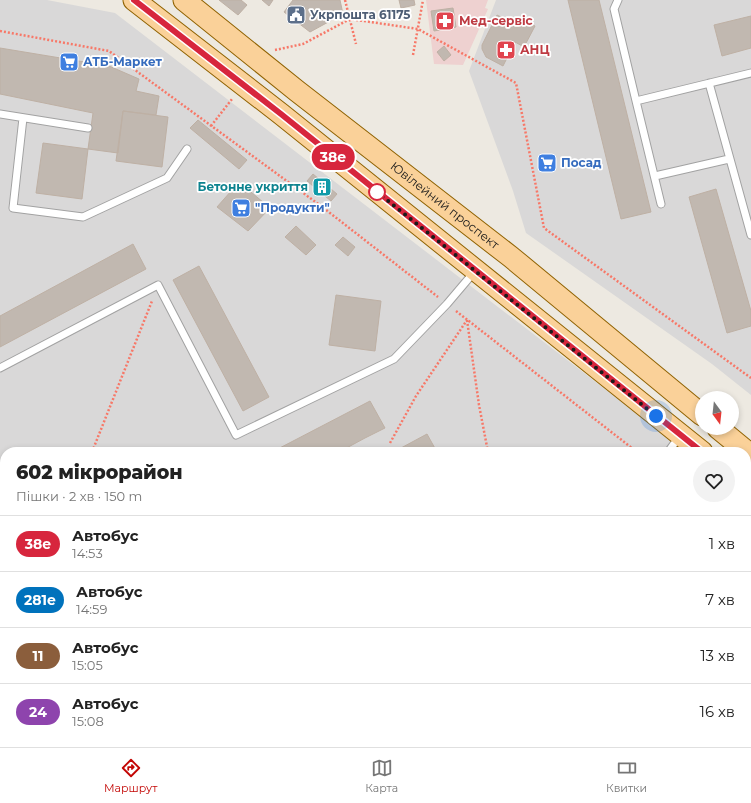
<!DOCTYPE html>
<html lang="uk">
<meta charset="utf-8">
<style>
body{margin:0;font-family:Montserrat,sans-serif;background:#f2f2f2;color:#222;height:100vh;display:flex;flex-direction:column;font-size:15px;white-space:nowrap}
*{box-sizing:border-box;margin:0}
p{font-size:13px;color:#767676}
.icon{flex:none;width:22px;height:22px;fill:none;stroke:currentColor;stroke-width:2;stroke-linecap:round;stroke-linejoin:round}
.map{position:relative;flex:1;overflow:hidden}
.drawer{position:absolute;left:0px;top:447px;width:751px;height:300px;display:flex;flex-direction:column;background:#fff;border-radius:16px 16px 0 0;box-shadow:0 2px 6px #0003}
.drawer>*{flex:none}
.badge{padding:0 8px;border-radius:13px;font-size:14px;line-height:26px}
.needle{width:26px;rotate:165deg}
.fabs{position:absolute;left:695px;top:391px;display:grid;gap:8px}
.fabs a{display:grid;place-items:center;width:44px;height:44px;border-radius:50%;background:#fff;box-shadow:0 2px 6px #0003;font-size:20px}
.you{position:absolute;width:20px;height:20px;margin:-10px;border:3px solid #fff;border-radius:50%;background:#1a73e8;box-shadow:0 0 0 6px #1a73e833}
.map>.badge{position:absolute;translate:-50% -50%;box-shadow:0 0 0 2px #fff}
.round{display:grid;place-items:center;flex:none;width:42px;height:42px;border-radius:21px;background:#f2f2f2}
.overview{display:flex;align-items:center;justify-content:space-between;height:68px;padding:0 16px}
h1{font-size:19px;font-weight:800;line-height:30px}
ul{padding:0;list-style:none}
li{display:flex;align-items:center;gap:12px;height:56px;padding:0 16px;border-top:1px solid #e0e0e0}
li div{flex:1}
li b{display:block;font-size:15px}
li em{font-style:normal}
li .badge{min-width:44px;font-weight:700;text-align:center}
.tab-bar{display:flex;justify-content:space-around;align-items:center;height:56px;border-top:1px solid #e0e0e0;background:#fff;font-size:11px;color:#767676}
.tab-bar a{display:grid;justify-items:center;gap:2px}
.tab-bar .selected{color:#c30604}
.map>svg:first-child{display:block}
.residential{fill:#d9d8d8}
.commercial{fill:#eed1d0}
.building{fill:#c1b8b0;stroke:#beb0a4}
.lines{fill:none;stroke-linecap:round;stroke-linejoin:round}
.service-casing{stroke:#a2a2a2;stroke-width:9}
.primary-casing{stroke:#906303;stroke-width:23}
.path{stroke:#f77868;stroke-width:2.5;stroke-dasharray:2 2;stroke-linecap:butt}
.service{stroke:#fff;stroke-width:7}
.primary{stroke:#fad199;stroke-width:21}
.line-casing{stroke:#fff;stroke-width:9}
.line{stroke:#d7263d;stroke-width:6}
.walk{stroke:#1b1b1b;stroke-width:4;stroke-dasharray:0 7.2}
.stop-dot{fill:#fff;stroke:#d7263d;stroke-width:2}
.labels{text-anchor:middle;stroke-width:3.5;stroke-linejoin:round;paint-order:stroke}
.service-label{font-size:12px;font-weight:bold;fill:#4e5e75;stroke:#fff;text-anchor:start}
.health-label{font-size:12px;font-weight:bold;fill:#be3a42;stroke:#fff;text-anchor:start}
.shop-label{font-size:12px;font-weight:bold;fill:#366cbe;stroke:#fff;text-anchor:start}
.culture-label{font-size:12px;font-weight:bold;fill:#0d838f;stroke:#fff;text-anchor:end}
.street-label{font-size:12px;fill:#1b1b1b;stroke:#fff}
</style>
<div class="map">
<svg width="751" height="747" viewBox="0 0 751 747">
<rect width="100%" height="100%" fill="#ede9e1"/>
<path class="residential" d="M 0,0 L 47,0 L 115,13 L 687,452 L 5,452 L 5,742 L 746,742 L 746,496 L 751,499 L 751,747 L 0,747 Z
M 496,0 L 751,0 L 751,395 L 712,364 L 526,233 L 513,191 L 469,71 Z"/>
<path class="commercial" d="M 426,0 L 488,0 L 485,8 L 488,9 L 463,65 L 434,64 Z"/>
<path class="building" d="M 219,0 L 241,0 L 247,5 L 238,15 Z
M 262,0 L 273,0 L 269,6 Z
M 293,0 L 340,0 L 343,14 L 310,32 L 284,12 Z
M 399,0 L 414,0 L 415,5 L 401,8 Z
M 568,0 L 599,0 L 651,212 L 621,219 Z
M 453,8 L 456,27 L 434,31 L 431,11 Z
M 497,15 L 521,27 L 525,20 L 535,26 L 524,47 L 515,42 L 503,66 L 486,57 L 482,49 L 482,45 Z
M 751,16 L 751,48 L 722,56 L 714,25 Z
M 444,46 L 451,55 L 444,61 L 437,52 Z
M 0,48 L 109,66 L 139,79 L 136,91 L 159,96 L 156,115 L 123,111 L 118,153 L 88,149 L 93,113 L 0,94 Z
M 123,111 L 168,117 L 162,167 L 116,161 Z
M 198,120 L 247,160 L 239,169 L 190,128 Z
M 43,143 L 88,149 L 82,199 L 36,193 Z
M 313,174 L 337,194 L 331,201 L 307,181 Z
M 239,182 L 270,208 L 248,231 L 217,207 Z
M 716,189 L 751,311 L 751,326 L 727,333 L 689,197 Z
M 296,226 L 316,245 L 306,255 L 285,237 Z
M 343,237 L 355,247 L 348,256 L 335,245 Z
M 133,244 L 146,269 L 0,347 L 0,316 Z
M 199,266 L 269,397 L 243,411 L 173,280 Z
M 336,295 L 381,301 L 375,351 L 329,345 Z
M 370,401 L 385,428 L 365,438 L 339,452 L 272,452 Z
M 427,434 L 437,452 L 404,452 L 401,448 Z
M 0,551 L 5,560 L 5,593 L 0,595 Z
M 230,742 L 261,742 L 264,747 L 233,747 Z
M 304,742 L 337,742 L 328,747 L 307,747 Z"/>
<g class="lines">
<defs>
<path id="service" d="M 618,0 L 614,9 L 636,101 L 661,204
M 709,83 L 751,235
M 636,101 L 751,73
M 0,114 L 88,128
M 23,118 L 13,208 L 83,217 L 167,178 L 187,149
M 655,176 L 729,159
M 0,368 L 158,285 L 236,435 L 394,359 L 447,304 L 475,271
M 385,452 L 386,452
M 668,452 L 679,437
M 0,538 L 5,548
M 746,737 L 751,734
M 281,742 L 283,747
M 701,742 L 704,747
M 355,747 L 364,742
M 729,747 L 738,742"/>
<g id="primary">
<path d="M 134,0 L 281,114 L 702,452"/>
<path id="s1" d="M 184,0 L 297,91 L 511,257 L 702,415"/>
<path d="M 718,428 L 751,455"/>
<path d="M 746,488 L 751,492"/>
</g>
</defs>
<use href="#service" class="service-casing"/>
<use href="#primary" class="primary-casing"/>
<path class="path" d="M 345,0 L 356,44
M 0,31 L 109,51 L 321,206 L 438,297
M 275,50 L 303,44 L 350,19 L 418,29 L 516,83 L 544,228 L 751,378
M 413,55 L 423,0
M 211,126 L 232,99
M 456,311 L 637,452
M 467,320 L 479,405 L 488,452
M 390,443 L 416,396 L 467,320
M 92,452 L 152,301
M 746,529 L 751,532
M 746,650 L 751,669
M 0,682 L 5,677
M 485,742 L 487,747
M 599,747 L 600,742"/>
<use href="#service" class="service"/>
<use href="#primary" class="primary"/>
</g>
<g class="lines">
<defs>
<path id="line" d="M 134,0 L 281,114 L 702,452"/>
</defs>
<use href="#line" class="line-casing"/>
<use href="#line" class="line"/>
<path class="walk" d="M 377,192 L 656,416"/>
</g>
<defs>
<symbol id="civic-square" viewBox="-11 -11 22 22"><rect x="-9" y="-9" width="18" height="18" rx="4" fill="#5c6f8a" stroke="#fff"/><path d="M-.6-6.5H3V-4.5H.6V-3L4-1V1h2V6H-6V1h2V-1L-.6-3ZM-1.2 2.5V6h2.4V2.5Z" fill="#fff"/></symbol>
<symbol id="pharmacy-square" viewBox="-11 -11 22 22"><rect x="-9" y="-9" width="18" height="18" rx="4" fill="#e0444e" stroke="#fff"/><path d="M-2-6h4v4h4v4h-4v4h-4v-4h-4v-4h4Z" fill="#fff"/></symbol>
<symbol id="supermarket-square" viewBox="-11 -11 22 22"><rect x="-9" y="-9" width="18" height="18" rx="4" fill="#3f7fe0" stroke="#fff"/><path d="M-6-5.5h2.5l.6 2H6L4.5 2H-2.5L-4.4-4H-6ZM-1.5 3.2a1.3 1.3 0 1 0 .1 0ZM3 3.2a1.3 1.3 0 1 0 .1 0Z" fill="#fff"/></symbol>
<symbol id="building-square" viewBox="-11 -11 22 22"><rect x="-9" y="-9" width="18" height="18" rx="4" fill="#0f9aa8" stroke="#fff"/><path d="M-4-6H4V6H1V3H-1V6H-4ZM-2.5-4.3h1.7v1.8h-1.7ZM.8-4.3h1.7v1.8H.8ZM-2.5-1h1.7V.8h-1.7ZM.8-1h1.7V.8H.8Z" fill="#fff"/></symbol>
</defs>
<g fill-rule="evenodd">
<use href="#civic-square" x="285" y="4" width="22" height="22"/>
<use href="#pharmacy-square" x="434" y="10" width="22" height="22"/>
<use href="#pharmacy-square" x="495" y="39" width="22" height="22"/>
<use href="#supermarket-square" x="58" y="51" width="22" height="22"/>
<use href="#supermarket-square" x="536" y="152" width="22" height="22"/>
<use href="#building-square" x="311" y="176" width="22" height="22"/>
<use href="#supermarket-square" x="230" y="197" width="22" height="22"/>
</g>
<circle class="stop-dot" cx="377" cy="192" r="8"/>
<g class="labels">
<g class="service-label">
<text x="310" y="19">Укрпошта 61175</text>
</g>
<g class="health-label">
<text x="459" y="25">Мед-сервіс</text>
<text x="520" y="54">АНЦ</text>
</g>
<g class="shop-label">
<text x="83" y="66">АТБ-Маркет</text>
<text x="561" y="167">Посад</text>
<text x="255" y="212">"Продукти"</text>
</g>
<g class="culture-label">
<text x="308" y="191">Бетонне укриття</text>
</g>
<g class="street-label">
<text dy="4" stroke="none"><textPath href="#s1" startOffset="332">Ювілейний проспект</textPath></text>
</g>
</g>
</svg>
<div class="fabs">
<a><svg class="needle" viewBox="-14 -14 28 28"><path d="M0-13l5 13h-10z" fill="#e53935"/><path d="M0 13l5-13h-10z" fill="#767676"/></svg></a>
</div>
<div class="you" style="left:656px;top:416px"></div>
<b class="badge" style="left:333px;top:157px;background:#d7263d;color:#fff">38е</b>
<section class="drawer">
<div class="overview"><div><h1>602 мікрорайон</h1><p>Пішки · 2 хв · 150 m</p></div><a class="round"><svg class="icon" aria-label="heart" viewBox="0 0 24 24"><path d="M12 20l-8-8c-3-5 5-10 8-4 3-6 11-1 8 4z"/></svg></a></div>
<ul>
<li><span class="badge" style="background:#d7263d;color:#fff">38е</span><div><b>Автобус</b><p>14:53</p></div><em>1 хв</em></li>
<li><span class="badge" style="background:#0072bc;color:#fff">281е</span><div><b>Автобус</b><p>14:59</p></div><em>7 хв</em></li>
<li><span class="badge" style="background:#8b5e3c;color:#fff">11</span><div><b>Автобус</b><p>15:05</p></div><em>13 хв</em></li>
<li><span class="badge" style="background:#8e44ad;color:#fff">24</span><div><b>Автобус</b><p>15:08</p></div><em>16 хв</em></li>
</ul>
</section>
</div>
<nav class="tab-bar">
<a class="selected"><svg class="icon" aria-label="directions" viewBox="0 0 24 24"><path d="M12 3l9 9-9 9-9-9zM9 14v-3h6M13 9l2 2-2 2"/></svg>Маршрут</a>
<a><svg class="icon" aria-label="map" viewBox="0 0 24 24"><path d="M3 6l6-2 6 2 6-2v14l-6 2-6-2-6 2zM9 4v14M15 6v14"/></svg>Карта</a>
<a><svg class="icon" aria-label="tickets" viewBox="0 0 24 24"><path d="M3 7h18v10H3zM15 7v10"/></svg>Квитки</a>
</nav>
